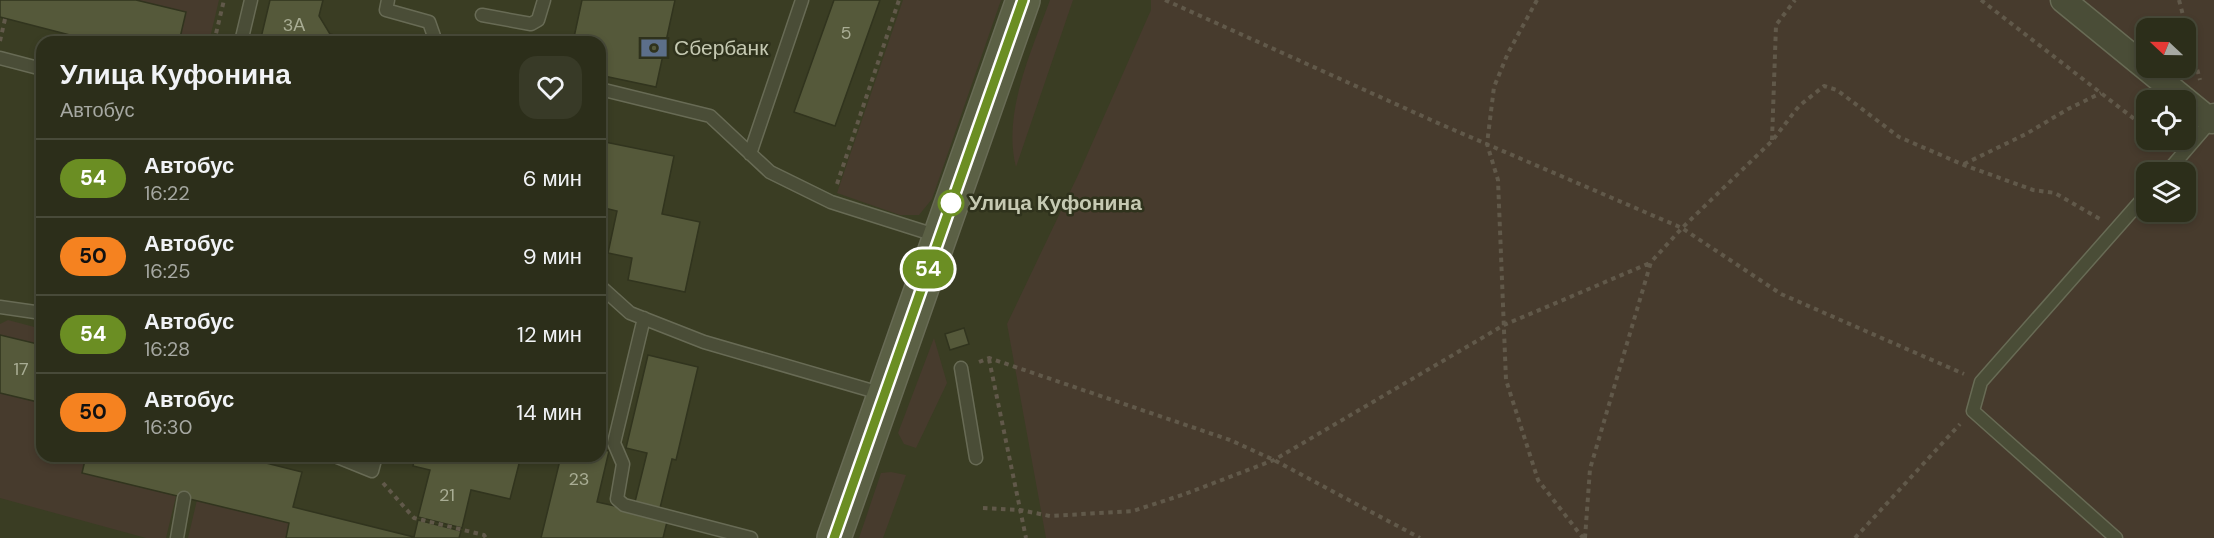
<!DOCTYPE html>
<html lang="ru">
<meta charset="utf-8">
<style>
body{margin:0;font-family:"DM Sans",sans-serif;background:#383a27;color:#f1f3f6;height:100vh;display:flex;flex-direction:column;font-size:22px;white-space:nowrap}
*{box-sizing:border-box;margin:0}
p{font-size:20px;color:#a6a8a2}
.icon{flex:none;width:33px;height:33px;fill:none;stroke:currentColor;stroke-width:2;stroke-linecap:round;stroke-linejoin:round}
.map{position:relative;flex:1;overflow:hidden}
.drawer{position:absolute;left:36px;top:36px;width:570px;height:426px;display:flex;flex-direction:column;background:#2c2e1a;border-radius:18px;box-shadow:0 3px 9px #0003,0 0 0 2px #484a39}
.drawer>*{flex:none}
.badge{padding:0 12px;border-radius:20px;font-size:21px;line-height:39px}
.needle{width:39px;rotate:292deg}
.buttons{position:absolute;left:2136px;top:18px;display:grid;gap:12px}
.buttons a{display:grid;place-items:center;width:60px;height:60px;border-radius:12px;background:#2c2e1a;box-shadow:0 3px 9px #0003,0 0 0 2px #484a39;font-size:30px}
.map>.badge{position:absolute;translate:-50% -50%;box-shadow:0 0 0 3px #fff}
.round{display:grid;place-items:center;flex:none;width:63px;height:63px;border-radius:18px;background:#383a27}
.overview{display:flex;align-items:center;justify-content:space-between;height:102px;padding:0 24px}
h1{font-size:28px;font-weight:600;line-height:45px}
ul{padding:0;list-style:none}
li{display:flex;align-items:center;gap:18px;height:78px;padding:0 24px;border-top:2px solid #484a39}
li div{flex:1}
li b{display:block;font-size:22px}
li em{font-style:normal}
li .badge{min-width:66px;font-weight:700;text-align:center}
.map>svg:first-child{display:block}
.green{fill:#473b2d;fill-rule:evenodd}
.building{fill:#55593a;stroke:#31341e;stroke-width:1.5}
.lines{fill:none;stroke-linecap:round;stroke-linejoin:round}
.lane-casing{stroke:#686b55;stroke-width:15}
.street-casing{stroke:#686b55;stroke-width:27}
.secondary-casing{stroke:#686b55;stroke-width:36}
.path{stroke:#61594a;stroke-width:4;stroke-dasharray:4.5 4.5;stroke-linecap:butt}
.lane{stroke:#4a4d37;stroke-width:12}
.street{stroke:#4a4d37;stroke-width:24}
.secondary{stroke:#5b6045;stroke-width:33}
.line-casing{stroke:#fff;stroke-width:14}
.line{stroke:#6b8e23;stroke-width:9}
.stop-dot{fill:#fff;stroke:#6b8e23;stroke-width:3}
.labels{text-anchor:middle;stroke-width:5;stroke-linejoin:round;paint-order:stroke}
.number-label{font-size:18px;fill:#a9ad94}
.poi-label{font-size:21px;fill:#c5c9b2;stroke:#2f321c;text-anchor:start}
.stop-label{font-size:21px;font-weight:bold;fill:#c5c9b2;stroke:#2f321c;text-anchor:start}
</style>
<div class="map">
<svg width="2214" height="538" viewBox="0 0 2214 538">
<rect width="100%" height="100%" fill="#3a3d23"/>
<path class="green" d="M 136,0 L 219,0 L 209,42 L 179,42 L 186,12 Z
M 903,0 L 1001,0 L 932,199 L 919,215 L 900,215 L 837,193 Z
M 1050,0 L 1073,0 L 1016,167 C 1002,113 1032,50 1050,0 Z
M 1151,0 L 2214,0 L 2214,538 L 1046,538 L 1007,324 L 1079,173 L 1151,10 ZM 2146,28 L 2186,28 L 2186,68 L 2146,68 ZM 2146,100 L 2186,100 L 2186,140 L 2146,140 ZM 2146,172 L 2186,172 L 2186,212 L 2146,212 Z
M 8,320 L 42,329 L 42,345 L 0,335 L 0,324 Z
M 934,338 L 947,383 L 916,448 L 904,444 L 898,433 Z
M 0,393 L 42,403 L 42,456 L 86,456 L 82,473 L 176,496 L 166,538 L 146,538 L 0,498 Z
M 891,472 L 906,475 L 883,538 L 859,538 L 881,473 Z
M 197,500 L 289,523 L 286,538 L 188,538 Z"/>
<path class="building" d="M 0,0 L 136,0 L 186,12 L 179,42 L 97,42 L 0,17 Z
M 270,0 L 323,0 L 319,16 L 330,34 L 365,42 L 260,42 Z
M 582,0 L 675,0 L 656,87 L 604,76 L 607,59 L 600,57 L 600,42 L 573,42 Z
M 834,0 L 880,0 L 835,126 L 794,112 Z
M 600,141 L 674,156 L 662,214 L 700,222 L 685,292 L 628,280 L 632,258 L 608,253 L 617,211 L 600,207 Z
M 964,328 L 969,344 L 950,350 L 945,334 Z
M 0,335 L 42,345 L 42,403 L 0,393 Z
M 648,355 L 698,367 L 676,460 L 672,459 L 660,508 L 635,502 L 647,453 L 626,448 Z
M 600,449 L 609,451 L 597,502 L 668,518 L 663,538 L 541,538 L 561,456 L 600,456 Z
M 86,456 L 238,456 L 302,472 L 293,507 L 414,537 L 418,520 L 461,531 L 459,538 L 286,538 L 289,523 L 82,473 Z
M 415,456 L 521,456 L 510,499 L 471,490 L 462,528 L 418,517 L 430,470 L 413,466 Z"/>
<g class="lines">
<defs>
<path id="lane" d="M 388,0 L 386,10 L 429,22 L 436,42
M 482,15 L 531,24 L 538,20 L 544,0
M 241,42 L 251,0
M 0,58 L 42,69
M 600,89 L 710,116 L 770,172 L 831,202 L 938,236
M 750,154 L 802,0
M 2167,172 L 2211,121
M 600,286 L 630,313 L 704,342 L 883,394
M 0,307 L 42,313
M 644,318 L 614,443 L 623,464 L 617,499 L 624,505 L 751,538
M 961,368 L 976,458
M 335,456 L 372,471 L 376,456
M 177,538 L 184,498
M 2116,538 L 1973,411 L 1981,382 L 2146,195"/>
<path id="street" d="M 2063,0 L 2211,121 L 2214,116"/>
<path id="secondary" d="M 834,538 L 1023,0"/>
</defs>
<use href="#lane" class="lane-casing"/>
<use href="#street" class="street-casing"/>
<use href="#secondary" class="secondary-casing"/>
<path class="path" d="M 1165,0 L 1440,124 L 1682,228 L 1781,294 L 1964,374
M 1537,0 L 1508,53 L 1494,87 L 1487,144 L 1498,180 L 1506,380 L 1538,480 L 1583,538
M 1981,0 L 2146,128
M 2179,0 L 2200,80
M 0,41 L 5,19
M 214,42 L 224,0
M 1772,140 L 1776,25 L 1795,0
M 1964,164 L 2026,134 L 2068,109 L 2101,93
M 837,184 L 899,0
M 989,359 L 1026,538
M 979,362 L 989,358 L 1230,440 L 1274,460 L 1420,538
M 383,483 L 414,518 L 484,535 L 486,538
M 983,508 L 1020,510 L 1050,516 L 1133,511 L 1185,494 L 1274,460 L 1504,325 L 1650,263
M 1585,538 L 1590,469 L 1651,262 L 1682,228 L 1772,141 L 1799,106 L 1824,86 L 1837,90 L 1899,137 L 1964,165 L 2033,190 L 2055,193 L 2100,219
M 1855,538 L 1960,424"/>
<use href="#lane" class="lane"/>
<use href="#street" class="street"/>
<use href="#secondary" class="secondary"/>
</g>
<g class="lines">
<defs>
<path id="line" d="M 834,538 L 1023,0"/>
</defs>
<use href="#line" class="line-casing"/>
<use href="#line" class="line"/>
</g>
<defs>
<symbol id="bank-bare" viewBox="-9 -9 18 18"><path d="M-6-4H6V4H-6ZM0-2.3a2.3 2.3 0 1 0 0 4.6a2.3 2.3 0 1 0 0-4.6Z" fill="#5c6f8a" stroke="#2f321c" stroke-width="2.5" paint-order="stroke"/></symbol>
</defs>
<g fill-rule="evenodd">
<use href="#bank-bare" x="635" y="29" width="38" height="38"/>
</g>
<circle class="stop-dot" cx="951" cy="203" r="12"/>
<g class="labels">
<g class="number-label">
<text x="294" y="31">3А</text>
<text x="846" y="39">5</text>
<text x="21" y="375">17</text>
<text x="579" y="485">23</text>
<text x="447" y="501">21</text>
</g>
<g class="poi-label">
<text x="674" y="55">Сбербанк</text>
</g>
<g class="stop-label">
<text x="969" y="210">Улица Куфонина</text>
</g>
</g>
</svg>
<div class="buttons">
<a><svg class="needle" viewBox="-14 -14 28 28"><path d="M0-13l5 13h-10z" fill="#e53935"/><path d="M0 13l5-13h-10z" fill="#a6a8a2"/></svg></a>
<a><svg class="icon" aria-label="locate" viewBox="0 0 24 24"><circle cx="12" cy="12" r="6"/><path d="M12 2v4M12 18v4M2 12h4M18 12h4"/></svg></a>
<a><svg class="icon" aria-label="layers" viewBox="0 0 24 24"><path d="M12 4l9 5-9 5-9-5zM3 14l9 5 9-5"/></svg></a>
</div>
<b class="badge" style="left:928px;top:269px;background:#6b8e23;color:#fff">54</b>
<section class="drawer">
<div class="overview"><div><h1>Улица Куфонина</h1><p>Автобус</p></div><a class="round"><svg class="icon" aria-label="heart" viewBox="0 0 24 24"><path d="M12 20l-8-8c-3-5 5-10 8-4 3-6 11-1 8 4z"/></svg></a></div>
<ul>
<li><span class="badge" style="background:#6b8e23;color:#fff">54</span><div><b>Автобус</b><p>16:22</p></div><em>6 мин</em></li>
<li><span class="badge" style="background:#f58220;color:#111">50</span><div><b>Автобус</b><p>16:25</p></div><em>9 мин</em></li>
<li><span class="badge" style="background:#6b8e23;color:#fff">54</span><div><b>Автобус</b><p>16:28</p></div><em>12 мин</em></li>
<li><span class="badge" style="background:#f58220;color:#111">50</span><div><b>Автобус</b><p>16:30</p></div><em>14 мин</em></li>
</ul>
</section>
</div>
